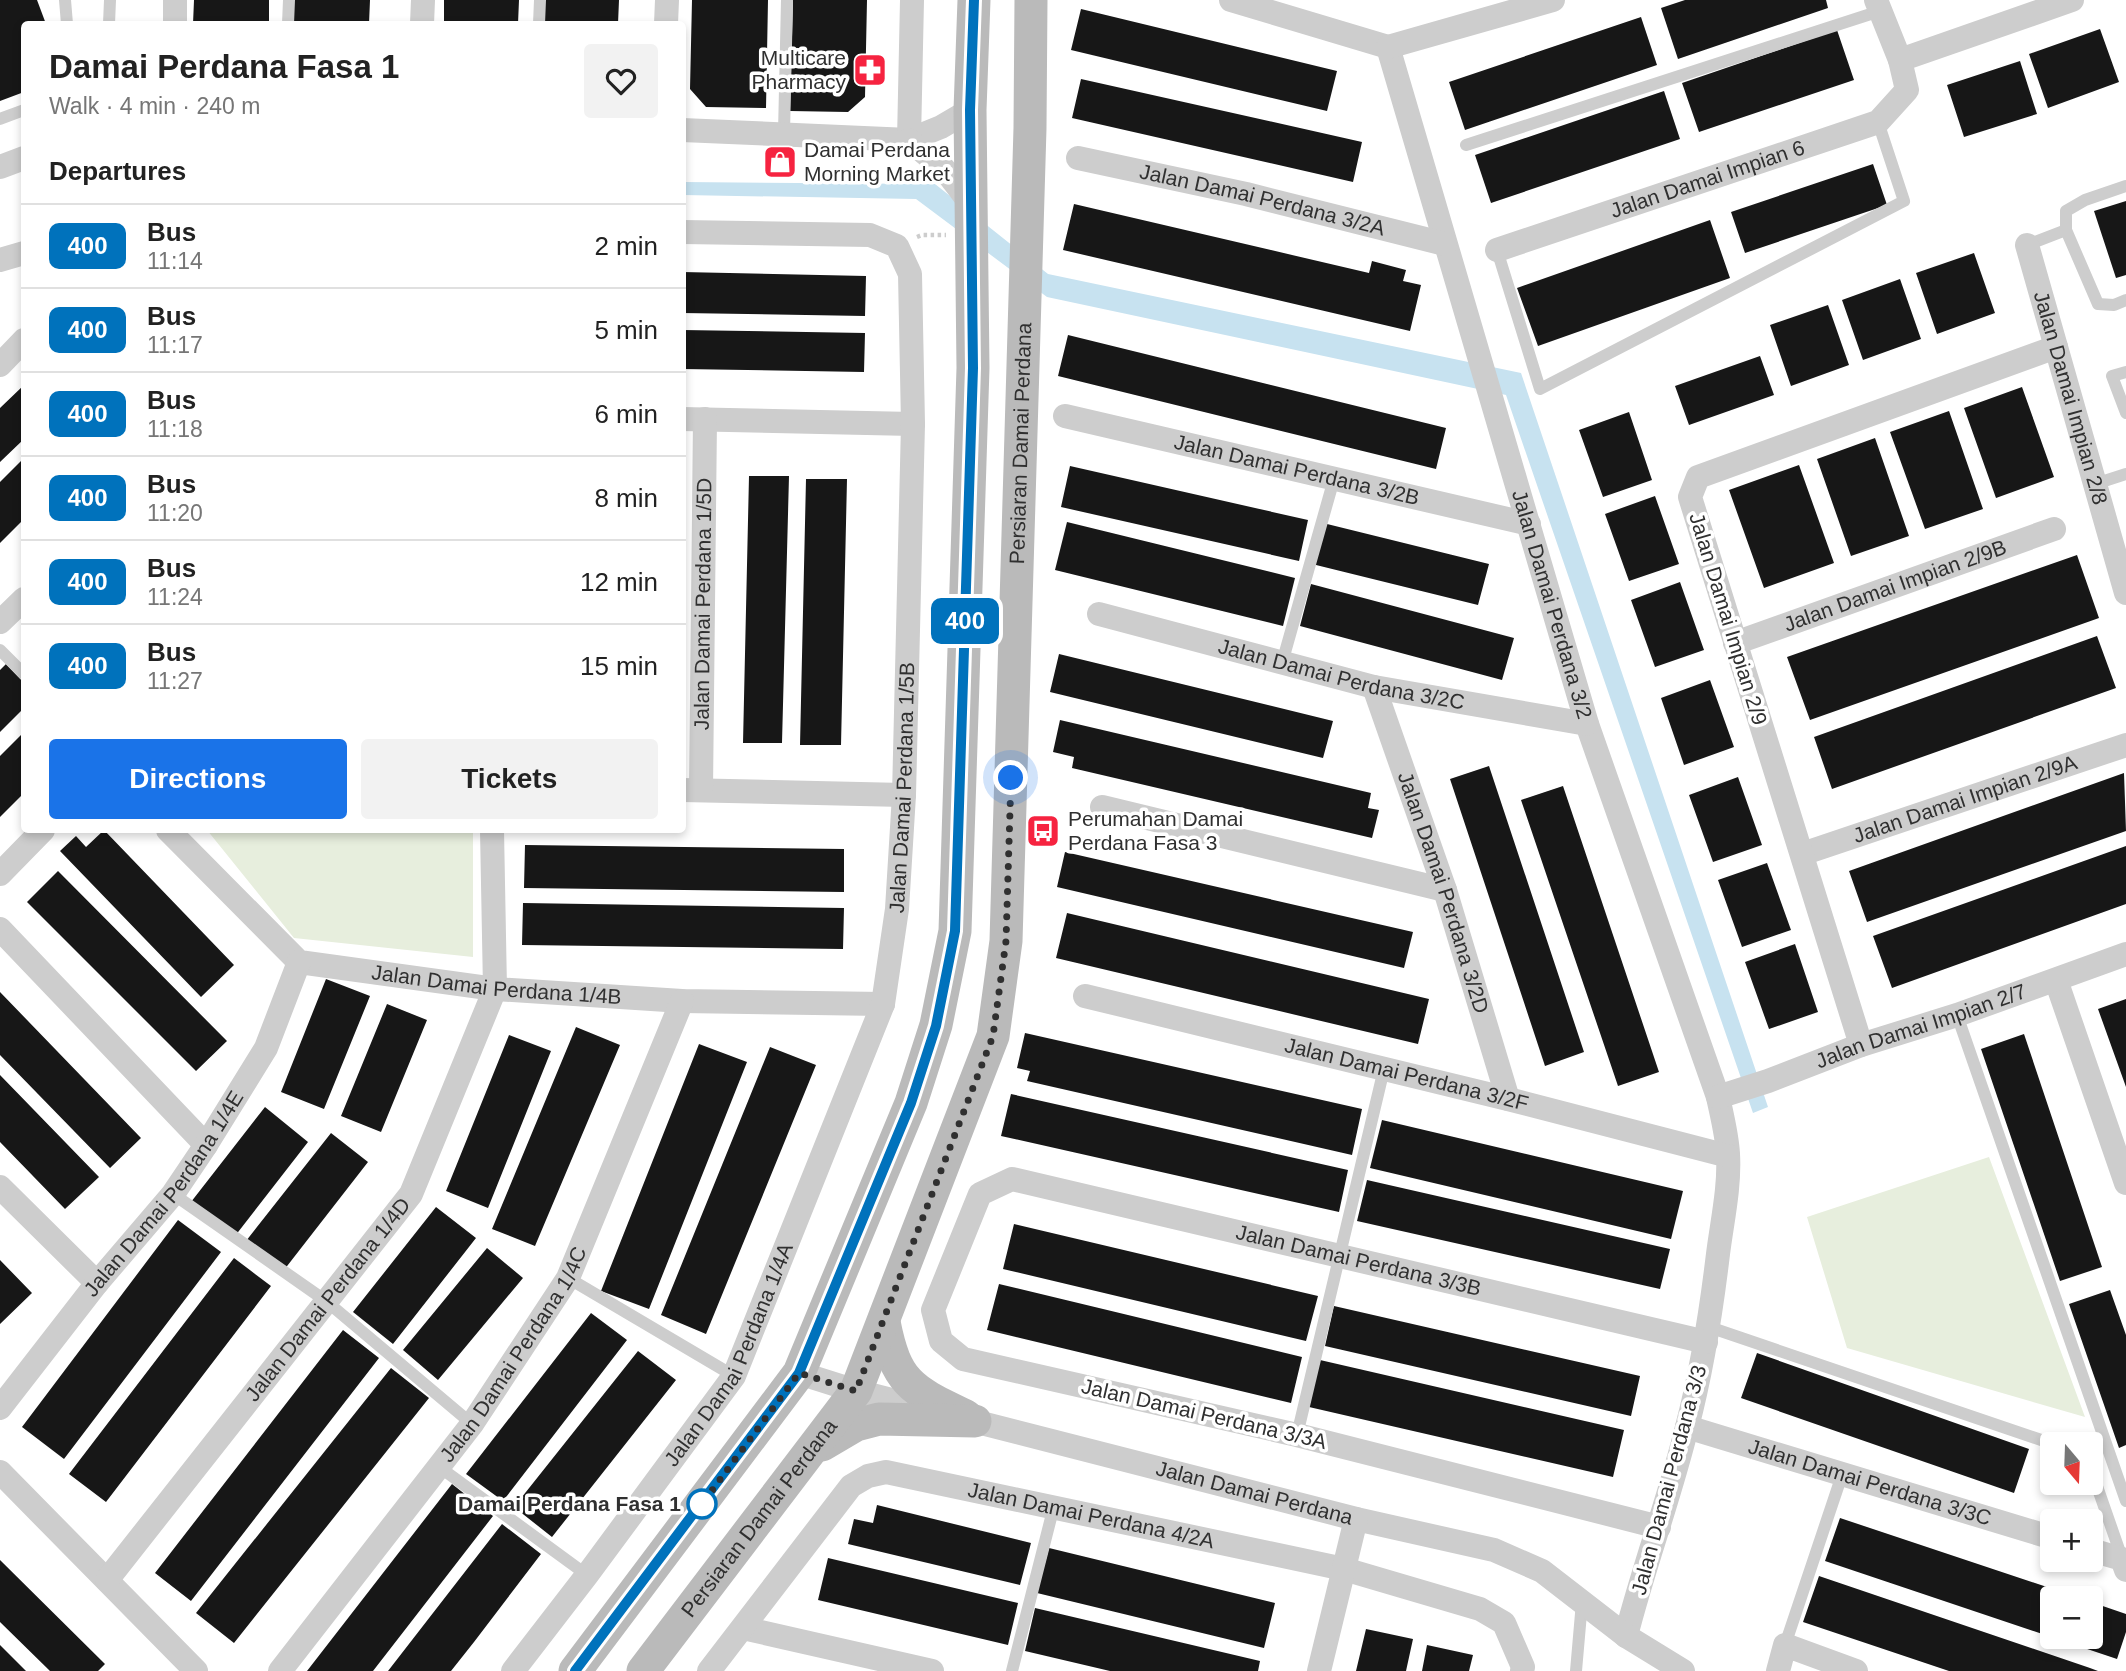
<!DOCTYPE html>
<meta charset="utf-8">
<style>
body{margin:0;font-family:Helvetica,sans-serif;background:#f2f2f2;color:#222;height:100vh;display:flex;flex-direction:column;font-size:26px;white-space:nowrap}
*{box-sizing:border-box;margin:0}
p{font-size:23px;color:#767676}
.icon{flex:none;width:38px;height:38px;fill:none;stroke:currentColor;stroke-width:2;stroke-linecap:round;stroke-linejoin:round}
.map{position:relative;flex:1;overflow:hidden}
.drawer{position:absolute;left:21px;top:21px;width:665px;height:812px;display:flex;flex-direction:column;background:#fff;border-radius:7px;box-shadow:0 4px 10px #0003}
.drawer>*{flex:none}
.badge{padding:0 14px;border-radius:10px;font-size:24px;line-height:46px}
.needle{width:46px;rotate:161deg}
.fabs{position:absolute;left:2040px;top:1432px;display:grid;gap:14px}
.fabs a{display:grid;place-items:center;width:63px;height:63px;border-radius:7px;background:#fff;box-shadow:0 4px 10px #0003;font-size:35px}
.you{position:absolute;width:35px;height:35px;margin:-18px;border:5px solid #fff;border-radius:50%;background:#1a73e8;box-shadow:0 0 0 10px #1a73e833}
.map>.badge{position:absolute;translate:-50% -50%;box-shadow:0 0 0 4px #fff}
h2{padding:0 28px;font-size:26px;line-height:63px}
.round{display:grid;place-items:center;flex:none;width:74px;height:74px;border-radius:7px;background:#f2f2f2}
.head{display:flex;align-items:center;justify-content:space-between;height:119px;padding:0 28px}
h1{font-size:33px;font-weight:700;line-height:52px}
.action{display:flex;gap:14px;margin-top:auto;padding:14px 28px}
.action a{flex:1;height:80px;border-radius:7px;background:#1a73e8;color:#fff;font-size:28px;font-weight:700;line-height:80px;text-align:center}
.action a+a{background:#f2f2f2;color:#222}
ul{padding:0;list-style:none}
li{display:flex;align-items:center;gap:21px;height:84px;padding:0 28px;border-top:2px solid #e0e0e0}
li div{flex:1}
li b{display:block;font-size:26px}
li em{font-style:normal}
li .badge{min-width:77px;font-weight:700;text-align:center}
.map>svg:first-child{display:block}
.green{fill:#e7eedd}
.water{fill:#c7e2f0}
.building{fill:#171717}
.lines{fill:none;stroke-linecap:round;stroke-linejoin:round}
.path{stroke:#cdcdcd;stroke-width:4.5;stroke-dasharray:3.5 3.5;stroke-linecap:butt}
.lane{stroke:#cdcdcd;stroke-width:12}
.street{stroke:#cdcdcd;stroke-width:24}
.secondary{stroke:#bababa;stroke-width:33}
.line-casing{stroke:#fff;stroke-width:16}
.line{stroke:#0072bc;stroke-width:10}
.walk{stroke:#303030;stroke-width:7;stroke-dasharray:0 12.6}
.stop-dot{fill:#fff;stroke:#0072bc;stroke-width:3.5}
.labels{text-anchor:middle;stroke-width:7;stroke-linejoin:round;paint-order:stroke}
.poi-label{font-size:21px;fill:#303030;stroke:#fff;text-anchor:start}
.street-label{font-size:21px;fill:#303030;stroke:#fff}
.stop-label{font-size:21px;font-weight:bold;fill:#303030;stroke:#fff;text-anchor:end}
</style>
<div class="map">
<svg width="2126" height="1671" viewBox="0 0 2126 1671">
<rect width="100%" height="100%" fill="#fff"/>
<path class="green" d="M 207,830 L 473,830 L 473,957 L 294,938 Z
M 1989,1157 L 2085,1417 L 1847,1348 L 1807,1217 Z"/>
<path class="water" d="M 683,182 L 935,184 L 1048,274 L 1521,373 L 1768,1107 L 1753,1113 L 1506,395 L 1047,297 L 916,199 L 683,195 Z"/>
<path class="building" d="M 0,0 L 37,0 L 46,24 L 24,24 L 24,92 L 0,101 Z
M 194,0 L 269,0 L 269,24 L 193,24 Z
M 294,0 L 370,0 L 369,24 L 294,24 Z
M 444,0 L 519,0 L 518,24 L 444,24 Z
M 544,0 L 619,0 L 618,24 L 543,24 Z
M 692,0 L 768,0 L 766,108 L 706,107 L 690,89 Z
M 793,0 L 867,0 L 865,97 L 848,112 L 790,111 Z
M 1685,0 L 1826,0 L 1828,8 L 1678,59 L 1661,8 Z
M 1081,9 L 1337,71 L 1327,111 L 1071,50 Z
M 1641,17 L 1657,65 L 1465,130 L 1449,82 Z
M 2100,29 L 2119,82 L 2048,108 L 2029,54 Z
M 1837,30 L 1854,80 L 1699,132 L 1682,83 Z
M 2020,61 L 2037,114 L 1964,137 L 1947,85 Z
M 1081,79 L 1362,142 L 1353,182 L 1072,118 Z
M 1664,91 L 1680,139 L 1491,203 L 1475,155 Z
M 1873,164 L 1887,205 L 1745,253 L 1731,212 Z
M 2126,201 L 2126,275 L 2116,278 L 2094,211 Z
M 1074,204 L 1369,273 L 1372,261 L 1406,270 L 1403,281 L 1421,285 L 1410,331 L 1063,250 Z
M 1710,220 L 1730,278 L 1538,346 L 1517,288 Z
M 1974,253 L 1995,313 L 1937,334 L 1916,273 Z
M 682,272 L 866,276 L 865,316 L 682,313 Z
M 1900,279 L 1921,339 L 1863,360 L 1842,300 Z
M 1828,305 L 1849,365 L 1791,386 L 1770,325 Z
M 682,330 L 865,333 L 864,372 L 682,369 Z
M 1068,335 L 1446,428 L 1436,469 L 1058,376 Z
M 1760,356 L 1774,395 L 1689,425 L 1675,386 Z
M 24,385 L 24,439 L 0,462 L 0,408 Z
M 2022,387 L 2054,477 L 1996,498 L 1964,408 Z
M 1949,411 L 1983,509 L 1925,529 L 1890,432 Z
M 1629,412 L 1652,480 L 1603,497 L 1579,430 Z
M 1875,438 L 1909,536 L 1851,556 L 1817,459 Z
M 24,458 L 24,519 L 0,543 L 0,482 Z
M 1799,465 L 1834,563 L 1764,588 L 1729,490 Z
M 1070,466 L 1308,520 L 1299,561 L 1061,507 Z
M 749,476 L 789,476 L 782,743 L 743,743 Z
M 806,479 L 847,479 L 841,745 L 800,745 Z
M 1655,496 L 1679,564 L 1629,581 L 1605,514 Z
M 1067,522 L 1295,578 L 1283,626 L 1055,570 Z
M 1323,523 L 1489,564 L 1478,605 L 1312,564 Z
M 2077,555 L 2099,618 L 1810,720 L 1787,657 Z
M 1680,582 L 1704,650 L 1655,667 L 1631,600 Z
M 1311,584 L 1514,638 L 1502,680 L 1300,626 Z
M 2097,636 L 2116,688 L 1832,789 L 1814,737 Z
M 1059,654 L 1333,721 L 1323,758 L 1050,692 Z
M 6,664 L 24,683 L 24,708 L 0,732 L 0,670 Z
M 1710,680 L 1734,747 L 1684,765 L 1661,698 Z
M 1060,720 L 1371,793 L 1368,808 L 1379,810 L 1372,838 L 1072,768 L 1074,757 L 1053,752 Z
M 24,732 L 24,793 L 0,817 L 0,756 Z
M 1489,766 L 1584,1052 L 1545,1066 L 1450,779 Z
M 2124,773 L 2126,831 L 1867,922 L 1849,871 Z
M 1738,777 L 1762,845 L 1713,862 L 1689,795 Z
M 1563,786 L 1659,1072 L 1618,1086 L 1521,800 Z
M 104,830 L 234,965 L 201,997 L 60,851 L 76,836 L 86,847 Z
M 525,845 L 844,849 L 844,892 L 524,888 Z
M 2126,846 L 2126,904 L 1892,988 L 1873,936 Z
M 1065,852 L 1413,932 L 1404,968 L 1057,887 Z
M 1767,863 L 1791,930 L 1742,947 L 1718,880 Z
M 58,871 L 227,1041 L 196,1071 L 27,902 Z
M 523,903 L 844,908 L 843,949 L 522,945 Z
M 1067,913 L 1429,999 L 1418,1044 L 1056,958 Z
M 1795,944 L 1818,1012 L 1769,1029 L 1745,962 Z
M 326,979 L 370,996 L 324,1109 L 281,1092 Z
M 0,992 L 141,1138 L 110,1168 L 0,1055 Z
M 2126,999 L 2126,1087 L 2098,1009 Z
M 387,1004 L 427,1020 L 381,1132 L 341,1116 Z
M 576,1027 L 620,1045 L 535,1246 L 492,1229 Z
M 1025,1033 L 1362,1109 L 1352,1155 L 1027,1081 L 1030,1071 L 1017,1068 Z
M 2024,1034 L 2102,1267 L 2060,1281 L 1981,1049 Z
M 509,1035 L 551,1051 L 488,1208 L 446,1191 Z
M 699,1044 L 747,1062 L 649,1309 L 601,1291 Z
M 770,1047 L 816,1065 L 706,1334 L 661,1315 Z
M 0,1075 L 99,1177 L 65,1209 L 0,1142 Z
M 1011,1094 L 1348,1170 L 1339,1212 L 1001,1136 Z
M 265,1107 L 308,1142 L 235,1236 L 191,1202 Z
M 1382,1120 L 1683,1191 L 1671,1239 L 1370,1168 Z
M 331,1133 L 368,1162 L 284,1270 L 246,1241 Z
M 1367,1180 L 1670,1249 L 1660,1289 L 1357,1221 Z
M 436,1207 L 476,1238 L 393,1344 L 353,1312 Z
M 178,1220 L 221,1252 L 64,1459 L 22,1427 Z
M 1014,1224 L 1318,1296 L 1306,1341 L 1003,1269 Z
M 487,1248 L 523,1278 L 438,1380 L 403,1350 Z
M 234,1258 L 271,1286 L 106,1502 L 69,1474 Z
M 0,1260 L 32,1293 L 0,1324 Z
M 999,1284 L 1302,1357 L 1291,1403 L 987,1330 Z
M 2110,1290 L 2126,1335 L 2126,1445 L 2119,1448 L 2069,1304 Z
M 1334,1306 L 1640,1376 L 1631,1416 L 1325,1346 Z
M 591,1313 L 627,1340 L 503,1501 L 466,1474 Z
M 343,1330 L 379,1358 L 191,1601 L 155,1573 Z
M 638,1351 L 676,1380 L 552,1537 L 514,1507 Z
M 1757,1353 L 2029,1449 L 2014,1493 L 1741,1398 Z
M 1320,1360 L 1624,1430 L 1613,1477 L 1309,1407 Z
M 391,1368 L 429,1398 L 234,1643 L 196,1613 Z
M 452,1484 L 493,1516 L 411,1622 L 373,1671 L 307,1671 Z
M 877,1505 L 1031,1543 L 1020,1585 L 848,1544 L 854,1519 L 873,1523 Z
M 1840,1518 L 2077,1597 L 2053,1598 L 2053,1636 L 2091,1636 L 2091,1602 L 2126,1614 L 2126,1632 L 2117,1659 L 1825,1561 Z
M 502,1524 L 541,1554 L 474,1642 L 451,1671 L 388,1671 Z
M 1049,1548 L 1275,1603 L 1264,1648 L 1037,1593 Z
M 828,1558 L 1018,1603 L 1008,1645 L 818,1600 Z
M 0,1560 L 105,1664 L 98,1671 L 50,1671 L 0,1622 Z
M 1819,1576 L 2090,1668 L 2098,1671 L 1949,1671 L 1803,1622 Z
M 1035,1608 L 1260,1661 L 1258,1671 L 1110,1671 L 1025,1651 Z
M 1366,1629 L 1413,1639 L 1406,1671 L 1356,1671 Z
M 0,1645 L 26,1671 L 0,1671 Z
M 1427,1645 L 1473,1655 L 1469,1671 L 1422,1671 Z"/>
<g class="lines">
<path class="path" d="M 917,237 L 922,235 L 946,235"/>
<path class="lane" d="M 65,0 L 67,24
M 109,24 L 110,0
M 288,24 L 289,0
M 539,24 L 540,0
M 0,119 L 24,110
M 784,133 L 787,0
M 1466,145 L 1880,11
M 2066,230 L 2066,211 L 2085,200 L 2126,186
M 2027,245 L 2066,230 L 2098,304 L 2114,305 L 2126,300
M 1497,250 L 1540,389 L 1904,201 L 1878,122
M 2126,372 L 2112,376 L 2126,413
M 2095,484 L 2126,474
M 0,650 L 24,674
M 1282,663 L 1334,479
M 1957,1015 L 2126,1501
M 173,1194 L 326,1301 L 472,1424
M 568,1278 L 734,1376
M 1709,1327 L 2053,1444
M 1297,1435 L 1384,1069
M 438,1466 L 587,1575
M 2091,1469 L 2122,1558
M 1785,1645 L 1842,1475
M 1012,1671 L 1054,1506
M 1576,1671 L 1582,1602"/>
<g class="street">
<path d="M 1231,0 L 1388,47"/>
<path d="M 175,24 L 175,0"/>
<path d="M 422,24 L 423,0"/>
<path d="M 666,24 L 667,0"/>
<path id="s1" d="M 1388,47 L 1587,724 L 1718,1097 C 1722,1116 1727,1135 1728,1154 C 1730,1187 1722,1222 1718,1254 C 1711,1313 1702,1370 1687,1427 C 1670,1497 1644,1565 1626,1636"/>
<path d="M 1388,47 L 1553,0"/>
<path d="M 1900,60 L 2072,0"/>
<path d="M 682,130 L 909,140 L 941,127 L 970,110"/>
<path d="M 909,140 L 912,0"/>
<path d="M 909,140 L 944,169 L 971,204"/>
<path id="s2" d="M 1078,158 L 1246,194 L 1445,244"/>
<path d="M 0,167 L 24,158"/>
<path id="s3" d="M 2027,245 L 2126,593"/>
<path id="s4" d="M 1497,250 L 1878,122 L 1907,90 L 1900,60 L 1876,0"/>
<path d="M 0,260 L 24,253"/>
<path d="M 0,365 L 24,340"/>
<path id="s5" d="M 1065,416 L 1529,524"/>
<path d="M 682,419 L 913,424"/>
<path id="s6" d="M 1099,614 L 1374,687 L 1587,724"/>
<path d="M 0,622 L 24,599"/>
<path id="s7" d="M 1735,643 L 2054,529"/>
<path id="s8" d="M 1374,687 L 1445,890 L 1508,1099"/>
<path d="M 682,790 L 904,795"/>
<path id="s9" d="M 701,790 L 705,419"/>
<path d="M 1102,807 L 1445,890"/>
<path id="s10" d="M 168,830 L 299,962 L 495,989 L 682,1001 L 883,1004"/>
<path id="s11" d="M 1802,854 L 2126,745"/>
<path d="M 0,874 L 43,830"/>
<path d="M 0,929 L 206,1145"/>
<path d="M 2056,980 L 2126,1183"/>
<path id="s12" d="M 1085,996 L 1508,1099 L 1728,1156"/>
<path d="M 1861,1045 L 1690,497 L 1698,477 L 2056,347"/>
<path id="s13" d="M 1718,1097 L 1768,1081 L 1861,1045 L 1957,1015 L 2126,954"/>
<path d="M 0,1187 L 97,1283"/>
<path id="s14" d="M 799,1373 L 856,1391 L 1356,1519 L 1494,1550 L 1542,1571 L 1626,1636 L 1683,1671"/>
<path id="s15" d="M 0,1408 L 97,1283 L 173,1194 L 206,1145 L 266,1048 L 299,962"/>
<path id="s16" d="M 1687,1427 L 2053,1538"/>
<path d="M 0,1472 L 196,1671"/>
<path id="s17" d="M 1659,1527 L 1297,1435 L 963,1359 L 941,1341 L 933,1310 L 980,1194 L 1012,1179 L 1706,1342"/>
<path d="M 2091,1550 L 2122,1559 L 2126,1570"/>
<path id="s18" d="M 107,1580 L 411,1194 L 495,989 L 492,830"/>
<path d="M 743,1628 L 932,1671"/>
<path id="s19" d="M 280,1671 L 472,1424 L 568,1278 L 682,1001"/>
<path id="s20" d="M 513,1671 L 587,1575 L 734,1376 L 883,1004 L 897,909 L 904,795 L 913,424 L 910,274 L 897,246 L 870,235 L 682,232"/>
<path id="s21" d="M 709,1671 L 851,1486 L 868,1476 L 886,1472 L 1344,1569 L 1480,1609 L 1504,1623 L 1523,1667 L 1522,1671"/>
<path d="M 1319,1671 L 1356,1519"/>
<path d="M 1778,1671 L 1785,1645 L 1856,1671"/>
</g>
<g class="secondary">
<path d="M 884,1322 C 896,1384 912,1390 966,1416"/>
<path d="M 822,1445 L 856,1425 L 879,1419 L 975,1421"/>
<path d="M 575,1671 L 799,1373 L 911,1103 L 936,1025 L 955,931 L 973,368 L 970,110 L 974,0"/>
<path id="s22" d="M 643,1671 L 856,1391 L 993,1036 L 1006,941 L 1030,128 L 1031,0"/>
</g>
</g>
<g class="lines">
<defs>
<path id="line" d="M 575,1671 L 799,1373 L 911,1103 L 936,1026 L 955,931 L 973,368 L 970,110 L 974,0"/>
</defs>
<use href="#line" class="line-casing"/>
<use href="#line" class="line"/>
<path class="walk" d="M 702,1504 L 696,1512 L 799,1373 L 856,1391 L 993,1036 L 1006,941 L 1011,778"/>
</g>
<defs>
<symbol id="pharmacy-square" viewBox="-11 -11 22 22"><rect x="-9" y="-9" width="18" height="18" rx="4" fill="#f62340" stroke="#fff"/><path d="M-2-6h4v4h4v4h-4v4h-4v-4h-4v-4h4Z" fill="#fff"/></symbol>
<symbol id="shop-square" viewBox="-11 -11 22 22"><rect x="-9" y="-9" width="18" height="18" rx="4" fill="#f62340" stroke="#fff"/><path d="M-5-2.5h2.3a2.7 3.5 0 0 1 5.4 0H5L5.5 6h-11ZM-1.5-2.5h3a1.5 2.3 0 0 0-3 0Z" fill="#fff"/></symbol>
<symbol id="bus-square" viewBox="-11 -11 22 22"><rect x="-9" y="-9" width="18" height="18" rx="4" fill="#f62340" stroke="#fff"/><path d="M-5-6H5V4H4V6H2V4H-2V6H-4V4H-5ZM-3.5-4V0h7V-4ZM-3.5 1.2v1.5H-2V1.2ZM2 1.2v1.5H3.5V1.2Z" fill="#fff"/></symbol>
</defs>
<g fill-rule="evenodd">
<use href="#pharmacy-square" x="851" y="51" width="38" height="38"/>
<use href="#shop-square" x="761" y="143" width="38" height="38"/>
<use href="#bus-square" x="1024" y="812" width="38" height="38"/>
</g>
<circle class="stop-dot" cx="702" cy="1504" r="14"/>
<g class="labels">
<g class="poi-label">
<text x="846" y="65" text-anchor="end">Multicare<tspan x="846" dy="24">Pharmacy</tspan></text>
<text x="804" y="157">Damai Perdana<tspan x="804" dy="24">Morning Market</tspan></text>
<text x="1068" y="826">Perumahan Damai<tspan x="1068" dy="24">Perdana Fasa 3</tspan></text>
</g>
<g class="street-label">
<text dy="7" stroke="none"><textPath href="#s4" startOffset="222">Jalan Damai Impian 6</textPath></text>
<text dy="7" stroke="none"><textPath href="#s2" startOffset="189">Jalan Damai Perdana 3/2A</textPath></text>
<text dy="7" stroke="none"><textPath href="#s3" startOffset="159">Jalan Damai Impian 2/8</textPath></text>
<text dy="7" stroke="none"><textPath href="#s22" startOffset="1326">Persiaran Damai Perdana</textPath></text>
<text dy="7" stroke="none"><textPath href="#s5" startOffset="238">Jalan Damai Perdana 3/2B</textPath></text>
<text dy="7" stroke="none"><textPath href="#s7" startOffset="170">Jalan Damai Impian 2/9B</textPath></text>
<text dy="7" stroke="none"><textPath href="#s1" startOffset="581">Jalan Damai Perdana 3/2</textPath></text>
<text dy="7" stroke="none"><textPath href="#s9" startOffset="186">Jalan Damai Perdana 1/5D</textPath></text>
<text transform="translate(1728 619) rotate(73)" y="7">Jalan Damai Impian 2/9</text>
<text dy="7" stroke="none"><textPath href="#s6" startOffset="250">Jalan Damai Perdana 3/2C</textPath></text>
<text dy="7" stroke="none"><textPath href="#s20" startOffset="987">Jalan Damai Perdana 1/5B</textPath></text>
<text dy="7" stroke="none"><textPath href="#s11" startOffset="172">Jalan Damai Impian 2/9A</textPath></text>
<text dy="7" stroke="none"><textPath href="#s8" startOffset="217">Jalan Damai Perdana 3/2D</textPath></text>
<text dy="7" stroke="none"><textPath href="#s10" startOffset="385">Jalan Damai Perdana 1/4B</textPath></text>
<text dy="7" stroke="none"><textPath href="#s13" startOffset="215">Jalan Damai Impian 2/7</textPath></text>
<text dy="7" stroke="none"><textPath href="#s12" startOffset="331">Jalan Damai Perdana 3/2F</textPath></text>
<text dy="7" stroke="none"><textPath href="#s15" startOffset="270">Jalan Damai Perdana 1/4E</textPath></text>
<text dy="7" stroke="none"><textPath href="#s17" startOffset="1293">Jalan Damai Perdana 3/3B</textPath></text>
<text dy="7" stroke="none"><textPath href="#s18" startOffset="357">Jalan Damai Perdana 1/4D</textPath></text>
<text dy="7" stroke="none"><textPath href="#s19" startOffset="394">Jalan Damai Perdana 1/4C</textPath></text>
<text dy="7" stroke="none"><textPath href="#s20" startOffset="385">Jalan Damai Perdana 1/4A</textPath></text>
<text transform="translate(1204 1414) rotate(13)" y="7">Jalan Damai Perdana 3/3A</text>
<text transform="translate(1669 1480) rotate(-75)" y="7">Jalan Damai Perdana 3/3</text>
<text dy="7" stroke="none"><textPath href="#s16" startOffset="191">Jalan Damai Perdana 3/3C</textPath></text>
<text dy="7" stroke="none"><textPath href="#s14" startOffset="471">Jalan Damai Perdana</textPath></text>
<text dy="7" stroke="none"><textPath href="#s21" startOffset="481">Jalan Damai Perdana 4/2A</textPath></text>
<text dy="7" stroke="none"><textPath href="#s22" startOffset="192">Persiaran Damai Perdana</textPath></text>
</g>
<g class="stop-label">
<text x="681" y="1511">Damai Perdana Fasa 1</text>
</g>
</g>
</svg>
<div class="fabs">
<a><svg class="needle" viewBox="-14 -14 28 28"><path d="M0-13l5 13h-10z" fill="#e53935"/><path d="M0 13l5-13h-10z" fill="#767676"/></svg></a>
<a>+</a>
<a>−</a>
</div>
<div class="you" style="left:1011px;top:778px"></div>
<b class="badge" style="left:965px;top:621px;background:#0072bc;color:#fff">400</b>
<section class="drawer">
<div class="head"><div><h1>Damai Perdana Fasa 1</h1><p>Walk · 4 min · 240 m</p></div><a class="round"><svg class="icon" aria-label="heart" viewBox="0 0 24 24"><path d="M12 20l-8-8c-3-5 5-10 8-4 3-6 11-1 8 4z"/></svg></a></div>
<h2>Departures</h2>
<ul>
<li><span class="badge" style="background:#0072bc;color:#fff">400</span><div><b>Bus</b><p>11:14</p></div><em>2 min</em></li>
<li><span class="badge" style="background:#0072bc;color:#fff">400</span><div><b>Bus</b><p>11:17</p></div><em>5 min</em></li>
<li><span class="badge" style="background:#0072bc;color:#fff">400</span><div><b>Bus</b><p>11:18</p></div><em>6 min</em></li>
<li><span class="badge" style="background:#0072bc;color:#fff">400</span><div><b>Bus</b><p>11:20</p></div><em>8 min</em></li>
<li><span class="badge" style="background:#0072bc;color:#fff">400</span><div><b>Bus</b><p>11:24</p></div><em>12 min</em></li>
<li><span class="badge" style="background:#0072bc;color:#fff">400</span><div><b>Bus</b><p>11:27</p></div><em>15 min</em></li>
</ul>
<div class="action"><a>Directions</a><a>Tickets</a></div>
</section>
</div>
